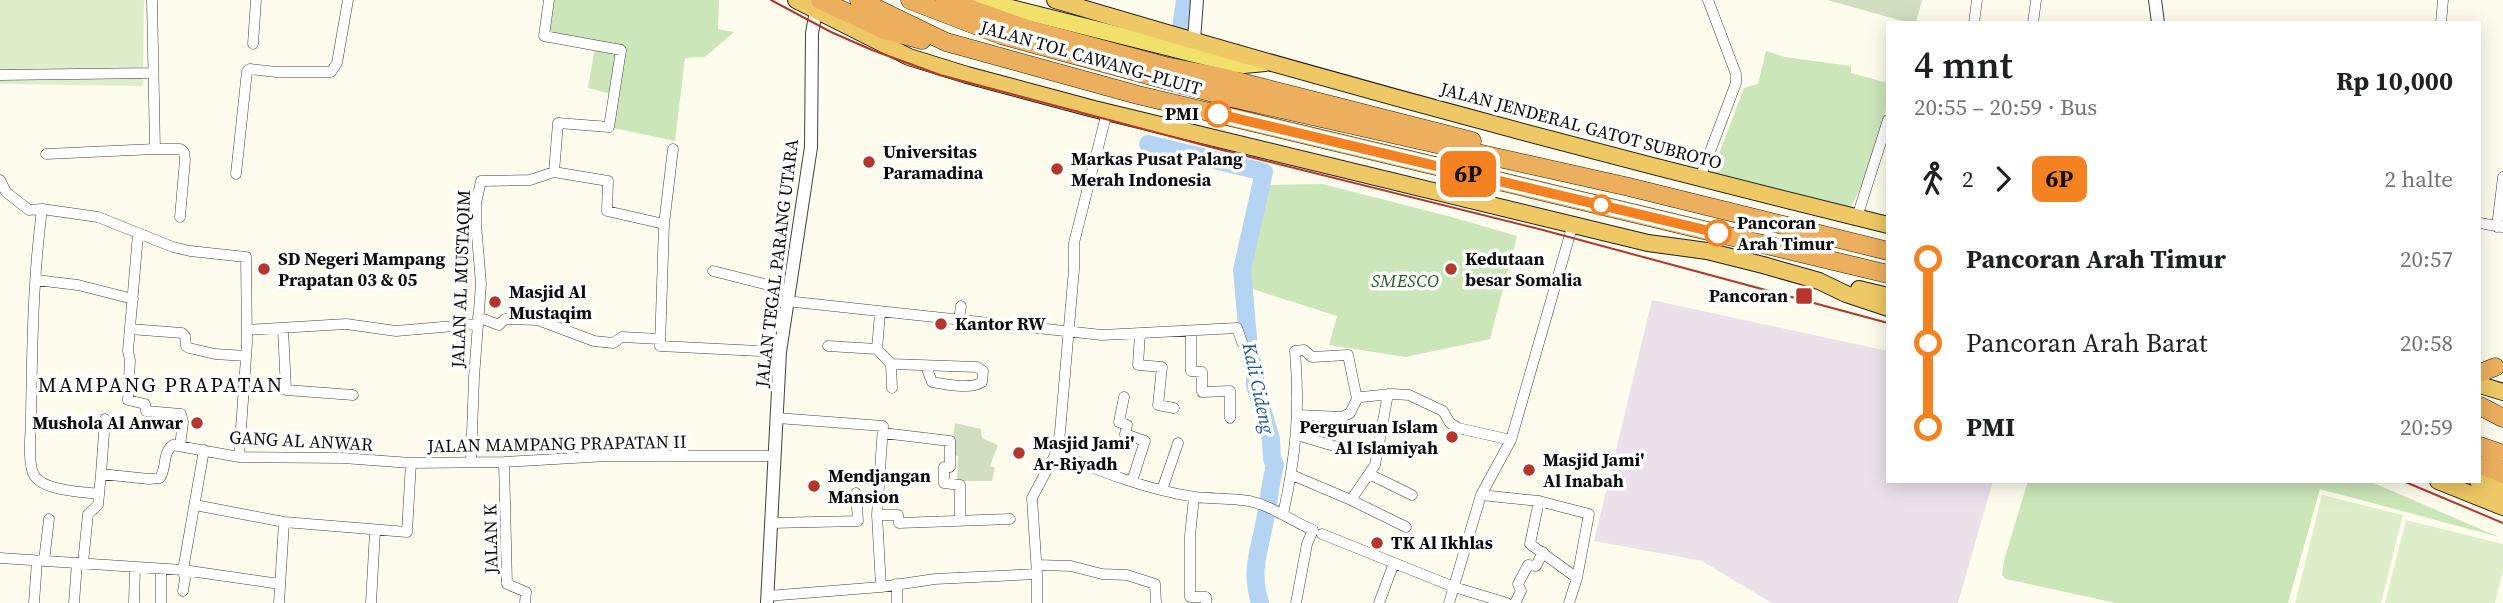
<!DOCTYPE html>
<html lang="id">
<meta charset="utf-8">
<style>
body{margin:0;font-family:"Source Serif 4",serif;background:#f6f6f6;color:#202124;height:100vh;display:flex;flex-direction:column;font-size:26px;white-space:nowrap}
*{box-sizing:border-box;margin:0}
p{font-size:23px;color:#757577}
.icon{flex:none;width:38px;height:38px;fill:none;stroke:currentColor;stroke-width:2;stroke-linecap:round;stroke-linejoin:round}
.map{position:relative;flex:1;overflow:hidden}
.sheet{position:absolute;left:1886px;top:21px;width:595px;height:462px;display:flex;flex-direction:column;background:#fff;border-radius:0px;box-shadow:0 4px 18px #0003}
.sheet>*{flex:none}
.badge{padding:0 14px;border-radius:10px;font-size:24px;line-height:46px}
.map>.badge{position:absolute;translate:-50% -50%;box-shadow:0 0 0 4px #fff}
.legs{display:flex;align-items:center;gap:10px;height:77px;padding:0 28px;font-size:23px}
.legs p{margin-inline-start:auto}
.summary{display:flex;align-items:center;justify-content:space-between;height:119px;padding:0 28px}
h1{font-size:38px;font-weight:600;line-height:52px}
ul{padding:0 28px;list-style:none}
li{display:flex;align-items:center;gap:24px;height:84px;font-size:26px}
li i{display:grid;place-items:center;width:10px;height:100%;margin:0 9px;background:currentColor}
li i::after{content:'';width:18px;height:18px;margin:-9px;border:5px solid;border-radius:50%;background:#fff}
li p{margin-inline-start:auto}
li:first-child i{background:linear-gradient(#0000 50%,currentColor 0)}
li:last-child i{background:linear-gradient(currentColor 50%,#0000 0)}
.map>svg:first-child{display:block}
.industrial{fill:#ebe1eb}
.green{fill:#cbe6b9}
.cemetery{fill:#d1dec0}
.pitch{fill:#deeeca}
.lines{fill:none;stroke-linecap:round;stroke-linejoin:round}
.river{stroke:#b5d4f3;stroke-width:18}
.minor-casing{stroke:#404040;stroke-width:11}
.tertiary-casing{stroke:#404040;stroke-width:14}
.primary-casing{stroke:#1e1e1e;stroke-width:18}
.trunk-casing{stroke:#1e1e1e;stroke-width:18}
.motorway-casing{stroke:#1e1e1e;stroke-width:19}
.minor{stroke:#fff;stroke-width:10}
.tertiary{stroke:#fff;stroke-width:12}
.primary{stroke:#f1e06a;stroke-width:16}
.trunk{stroke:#eec864;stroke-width:16}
.motorway{stroke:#ecaf5d;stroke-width:18}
.tram{stroke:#b5362c;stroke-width:2}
.line-1-casing{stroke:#fff;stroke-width:16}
.line-1{stroke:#f58220;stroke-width:10}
.stop-1-dot{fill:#fff;stroke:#f58220;stroke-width:3.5}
.poi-dot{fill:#b5362c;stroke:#fff;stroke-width:2.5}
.labels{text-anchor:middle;stroke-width:7;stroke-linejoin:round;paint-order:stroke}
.street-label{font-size:18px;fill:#0d0d0d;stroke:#fff}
.stop-label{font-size:18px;font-weight:bold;fill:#0d0d0d;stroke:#fff;text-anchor:end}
.poi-label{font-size:18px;font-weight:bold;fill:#0d0d0d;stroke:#fff;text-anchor:start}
.park-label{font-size:18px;font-style:italic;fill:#276121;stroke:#fff}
.water-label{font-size:19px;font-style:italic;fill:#1d5497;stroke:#fff}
.quarter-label{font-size:21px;letter-spacing:2px;fill:#0d0d0d;stroke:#fff}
</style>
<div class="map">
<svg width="2503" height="603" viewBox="0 0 2503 603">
<rect width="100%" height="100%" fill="#fefded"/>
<path class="industrial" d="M 1652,300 L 1888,351 L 1888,481 L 1993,481 L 1958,603 L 1772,603 L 1702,561 L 1594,541 Z"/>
<path class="green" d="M 543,0 L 719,0 L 718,29 L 734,32 L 705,57 L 685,58 L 675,141 L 609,127 L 611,94 L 588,88 L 595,47 L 543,35 Z
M 1766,51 L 1785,57 L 1851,66 L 1851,73 L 1888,83 C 1888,126 1869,171 1850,209 L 1710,177 L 1744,88 L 1758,84 Z
M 1322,184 L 1448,216 L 1517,236 L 1490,339 L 1406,357 L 1329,345 L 1337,316 L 1246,287 L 1255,233 L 1268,185 Z
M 2028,481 L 2369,481 L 2499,537 L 2320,489 L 2288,603 L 2116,603 L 2006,579 L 2002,575 L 2004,560 Z"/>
<path class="cemetery" d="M 1827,0 L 1922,0 L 1916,23 L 1910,23 Z
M 955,423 L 981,429 L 982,438 L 998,445 L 990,466 L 995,468 L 992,481 L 957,481 L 958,456 L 951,454 Z"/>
<path class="pitch" d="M 0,0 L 144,0 L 143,86 L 0,84 Z
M 2322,495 L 2403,515 L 2381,603 L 2295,603 Z
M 2406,520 L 2503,544 L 2503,571 L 2495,603 L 2385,603 Z"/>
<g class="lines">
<path class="river" d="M 1181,29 L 1185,0
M 1148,144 L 1264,172 L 1242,270 L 1249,349 L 1255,373 L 1255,385 L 1271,439 L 1272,459 L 1275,465 C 1270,484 1269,502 1265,520 C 1259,553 1250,569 1260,603"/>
<defs>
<path id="minor" d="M 152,0 L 155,149 L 180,149 L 184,152 L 185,160 L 180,217
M 1974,23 L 1977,0
M 2033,23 L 2036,0
M 2441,23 L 2443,0
M 253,44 L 256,0
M 0,75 L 153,73
M 673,149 L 664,224 L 660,346 L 780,352
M 46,154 L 155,149
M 554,172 L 608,181 L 607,211 L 664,224
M 236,174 L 247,71 L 250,69 L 276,72 L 331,72 L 337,63 L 348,0
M 1700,178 L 1736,83 L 1736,74 L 1708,0
M 0,180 L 6,192 L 29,210 L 42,209 L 98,217 L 173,247 L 190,251 L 246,257 L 247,343 L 239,457
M 42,209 C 33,278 32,348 31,417 C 31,432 27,463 34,475 C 43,491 83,492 99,494
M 1857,217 L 1888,120
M 2480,223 L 2502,227
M 2497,227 L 2503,177
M 138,234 L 128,351 L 130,360 L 128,400 L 145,404 L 146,411 L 181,414 L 183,422 L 180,446
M 713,271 L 788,290
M 36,280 L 78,285 L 133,299
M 786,301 L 1102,335 L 1237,328 L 1242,342
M 880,313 L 877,349 L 891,364 L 892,388
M 478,317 L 499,325 L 505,319 L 538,320 L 594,341 L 613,343 L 622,337 L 660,339
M 959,319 L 961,306
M 130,329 L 182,333 L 185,336 L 186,346 L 189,348 L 215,354 L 246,356
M 283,329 L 286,390 L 353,395
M 247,330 L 346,324 L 396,331 L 477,324
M 1191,331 L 1191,371 L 1202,372 L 1202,392 L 1230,391 L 1230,418
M 1140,333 L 1138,365 L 1162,367 L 1158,405 L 1174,408
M 828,346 L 877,349
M 891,364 L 977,367 L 983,371 L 982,382 C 971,390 945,384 932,382 L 926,366
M 1124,397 L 1119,422 L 1127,425 L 1125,434 L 1145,441 L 1132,481
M 1298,415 L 1342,417 L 1350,413 L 1357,399 L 1361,397 L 1392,394 L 1409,395 L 1443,411 L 1450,423 L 1458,428 L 1511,440
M 777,418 L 883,426 L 877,515 L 881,587
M 883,433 L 950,441 L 950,467 L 944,467 L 944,483 L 960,485 L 960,520
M 1297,435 L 1334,446
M 1056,453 C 1100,471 1147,490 1195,497 C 1213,499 1231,498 1249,501 C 1273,506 1291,521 1313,530 L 1307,544 L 1296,603
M 471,461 L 474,377 L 481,284 L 476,224 L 476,203 L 481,181 L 530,180 L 554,172 L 558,123 L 609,127 L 621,50 L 544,36 L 549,0
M 504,462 L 507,584 L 526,592 L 525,603
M 101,474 L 105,419
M 1369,474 L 1412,495
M 1292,475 L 1351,500 L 1406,527
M 1162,490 L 1178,443
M 1481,495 L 1539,501 L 1589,514 L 1577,578 L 1569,603
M 1194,497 L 1190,536 L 1190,597 L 1206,597 L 1206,603
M 1351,500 L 1375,465 L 1388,394
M 1539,501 L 1530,544 L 1577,578
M 195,505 L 284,522 L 407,532 L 411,463
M 1283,514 C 1296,457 1300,409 1295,351 L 1304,350 L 1312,357 L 1348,355 L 1357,399
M 877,515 L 898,515 L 899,523 L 1010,519
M 771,523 L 858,521 L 856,493
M 1322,534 L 1454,587 L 1507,603
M 0,558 L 183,570 L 280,584
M 44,561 L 49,519
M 83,563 L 88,514 L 98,505 L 101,474 L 149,479 L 160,478 C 167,467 162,453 173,445 L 239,457 L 343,458 L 411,463 L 504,462 L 608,456 L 775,456
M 1037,565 L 1071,566 L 1102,574 L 1127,575 L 1155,584 L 1156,603
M 161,570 L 161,603
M 897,584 L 897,603
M 183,591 L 185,579 L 183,570 L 204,450
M 767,596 L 881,587 L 935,579 L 1037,574
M 34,603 L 37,561
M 74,603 L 77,563
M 134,603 L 135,567
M 279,603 L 284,522
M 371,603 L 375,531
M 1037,603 L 1037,574 L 1032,498 L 1056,453 L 1060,432 L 1074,269 L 1074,243 L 1107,112
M 1379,603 L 1394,563
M 1449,603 L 1481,495 L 1511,440 L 1573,224
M 1515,603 L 1521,591 L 1518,584 L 1528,565 L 1536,566 L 1543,552"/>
<path id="tertiary" d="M 2155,0 L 2158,23
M 1194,40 L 1197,0
M 767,603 L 780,352 L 811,147 L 812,33 L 816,11"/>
<path id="primary" d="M 979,0 L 1230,63 L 1244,65 L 1265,63"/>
<path id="trunk" d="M 796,0 L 909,57 L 967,75 L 1094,109 L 1648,243 L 1707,251 L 1763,265 L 1819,281 L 1846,294 L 1888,308
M 1055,0 C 1330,82 1609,157 1888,225
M 1859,289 L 1888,296
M 2480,385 L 2503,392
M 2438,481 L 2503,507
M 2478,481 L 2503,491"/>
<path id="motorway" d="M 820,0 L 885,30 L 922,40
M 859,0 L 946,42 L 1138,95 L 1888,274
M 910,0 L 1001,35 L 1232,98 L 1629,187 L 1888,251
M 945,0 L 1027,29 L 1165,66 L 1221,77 L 1472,141
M 2480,373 L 2495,367
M 2480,406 L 2503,418
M 2480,446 L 2503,454
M 2480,465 L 2503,473"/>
</defs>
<use href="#minor" class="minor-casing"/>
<use href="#tertiary" class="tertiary-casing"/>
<use href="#primary" class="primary-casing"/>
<use href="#trunk" class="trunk-casing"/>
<use href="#motorway" class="motorway-casing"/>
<use href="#minor" class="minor"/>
<use href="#tertiary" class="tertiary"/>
<use href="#primary" class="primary"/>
<use href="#trunk" class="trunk"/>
<use href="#motorway" class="motorway"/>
<path class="tram" d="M 771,0 L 831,32 L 872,50 L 940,75 L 1222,150 L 1543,230 L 1888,323
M 2403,481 L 2503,523"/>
</g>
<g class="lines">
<defs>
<path id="line-1" d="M 1218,114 L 1718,233"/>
</defs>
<use href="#line-1" class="line-1-casing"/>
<use href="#line-1" class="line-1"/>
</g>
<g class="stop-1-dot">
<circle cx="1218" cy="114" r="12"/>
<circle cx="1601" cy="205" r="9"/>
<circle cx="1718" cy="233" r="12"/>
</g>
<g class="poi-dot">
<circle cx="869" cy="162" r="7"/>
<circle cx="1057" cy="169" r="7"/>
<circle cx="264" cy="269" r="7"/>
<circle cx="1451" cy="269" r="7"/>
<rect x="1795" y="287" width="18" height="18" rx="3.5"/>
<circle cx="495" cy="302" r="7"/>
<circle cx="941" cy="324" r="7"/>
<circle cx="197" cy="423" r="7"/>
<circle cx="1452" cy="437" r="7"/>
<circle cx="1019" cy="453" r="7"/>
<circle cx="1529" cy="470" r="7"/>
<circle cx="814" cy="486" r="7"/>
<circle cx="1377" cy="543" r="7"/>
</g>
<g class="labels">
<g class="street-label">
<text transform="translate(1091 58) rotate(16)" y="6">JALAN TOL CAWANG–PLUIT</text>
<text transform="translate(1581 126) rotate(15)" y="6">JALAN JENDERAL GATOT SUBROTO</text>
<text transform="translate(777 263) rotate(-83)" y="6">JALAN TEGAL PARANG UTARA</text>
<text transform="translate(461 279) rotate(-88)" y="6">JALAN AL MUSTAQIM</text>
<text transform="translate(301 441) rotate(3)" y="6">GANG AL ANWAR</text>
<text transform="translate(557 444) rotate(-1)" y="6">JALAN MAMPANG PRAPATAN II</text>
<text transform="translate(491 539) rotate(-91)" y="6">JALAN K</text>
</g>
<g class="stop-label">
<text x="1199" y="120">PMI</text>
<text x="1737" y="229" text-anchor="start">Pancoran<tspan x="1737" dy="21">Arah Timur</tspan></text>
</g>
<g class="poi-label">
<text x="883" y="158">Universitas<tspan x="883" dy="21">Paramadina</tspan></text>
<text x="1071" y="165">Markas Pusat Palang<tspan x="1071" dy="21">Merah Indonesia</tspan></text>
<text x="278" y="265">SD Negeri Mampang<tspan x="278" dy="21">Prapatan 03 &amp; 05</tspan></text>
<text x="1465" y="265">Kedutaan<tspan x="1465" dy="21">besar Somalia</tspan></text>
<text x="509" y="298">Masjid Al<tspan x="509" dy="21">Mustaqim</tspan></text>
<text x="1788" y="302" text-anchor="end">Pancoran</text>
<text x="955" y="330">Kantor RW</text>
<text x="183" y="429" text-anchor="end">Mushola Al Anwar</text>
<text x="1438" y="433" text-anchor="end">Perguruan Islam<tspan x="1438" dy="21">Al Islamiyah</tspan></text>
<text x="1033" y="449">Masjid Jami'<tspan x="1033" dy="21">Ar-Riyadh</tspan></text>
<text x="1543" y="466">Masjid Jami'<tspan x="1543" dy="21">Al Inabah</tspan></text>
<text x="828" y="482">Mendjangan<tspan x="828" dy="21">Mansion</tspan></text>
<text x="1391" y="549">TK Al Ikhlas</text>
</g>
<g class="park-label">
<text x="1405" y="287">SMESCO</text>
</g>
<g class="water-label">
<text transform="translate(1259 388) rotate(78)" y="7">Kali Cideng</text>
</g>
<g class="quarter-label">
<text x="161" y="392">MAMPANG PRAPATAN</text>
</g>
</g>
</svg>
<b class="badge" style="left:1468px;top:174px;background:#f58220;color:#111">6P</b>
<section class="sheet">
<div class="summary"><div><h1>4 mnt</h1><p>20:55 – 20:59 · Bus</p></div><b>Rp 10,000</b></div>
<div class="legs"><svg class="icon" aria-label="walk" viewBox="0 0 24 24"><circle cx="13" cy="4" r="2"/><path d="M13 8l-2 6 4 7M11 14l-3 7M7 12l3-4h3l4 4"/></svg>2<svg class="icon" aria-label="forward" viewBox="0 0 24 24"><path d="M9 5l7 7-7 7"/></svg><b class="badge" style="background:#f58220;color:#111">6P</b><p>2 halte</p></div>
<ul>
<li><i style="color:#f58220"></i><b>Pancoran Arah Timur</b><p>20:57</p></li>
<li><i style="color:#f58220"></i><span>Pancoran Arah Barat</span><p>20:58</p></li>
<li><i style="color:#f58220"></i><b>PMI</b><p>20:59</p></li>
</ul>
</section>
</div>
